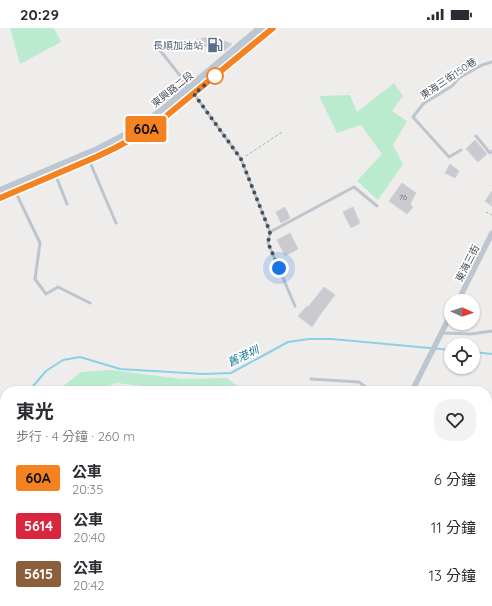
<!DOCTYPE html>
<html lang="zh-TW">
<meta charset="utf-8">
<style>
body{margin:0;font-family:Quicksand,"Noto Sans TC",sans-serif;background:#f2f2f3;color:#2b2b33;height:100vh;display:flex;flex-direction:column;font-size:15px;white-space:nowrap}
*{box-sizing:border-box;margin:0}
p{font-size:13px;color:#7c7c81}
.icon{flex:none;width:22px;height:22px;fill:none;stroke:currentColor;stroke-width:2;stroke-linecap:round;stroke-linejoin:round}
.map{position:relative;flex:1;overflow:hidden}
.panel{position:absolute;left:0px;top:358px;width:492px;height:220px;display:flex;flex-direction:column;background:#fff;border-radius:16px 16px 0 0;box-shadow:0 1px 3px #0004}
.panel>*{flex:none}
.badge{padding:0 8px;border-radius:3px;font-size:14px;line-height:26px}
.needle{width:26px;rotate:93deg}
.fabs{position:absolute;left:444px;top:266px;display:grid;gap:8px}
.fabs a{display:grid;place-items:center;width:36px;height:36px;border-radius:50%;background:#fff;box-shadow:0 1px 3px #0004;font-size:20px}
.you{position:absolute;width:20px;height:20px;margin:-10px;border:3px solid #fff;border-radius:50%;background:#1a73e8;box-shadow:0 0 0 6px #1a73e833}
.map>.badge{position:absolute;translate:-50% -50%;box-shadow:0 0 0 2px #fff}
.round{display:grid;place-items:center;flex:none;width:42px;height:42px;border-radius:16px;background:#f2f2f3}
.overview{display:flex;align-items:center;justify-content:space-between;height:68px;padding:0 16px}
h1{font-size:19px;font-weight:700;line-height:30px}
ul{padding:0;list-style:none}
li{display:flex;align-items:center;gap:12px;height:48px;padding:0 16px}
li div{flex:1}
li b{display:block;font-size:15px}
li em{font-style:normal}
li .badge{min-width:44px;font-weight:700;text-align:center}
.status{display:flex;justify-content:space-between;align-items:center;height:28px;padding:0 20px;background:#fff;direction:ltr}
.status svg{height:11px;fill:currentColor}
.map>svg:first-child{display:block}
.green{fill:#bbebcf}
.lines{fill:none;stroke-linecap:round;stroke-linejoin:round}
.stream{stroke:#8bd0e6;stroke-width:2}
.building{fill:#c9cbd1;stroke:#d0d2d7}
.path{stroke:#76c7a1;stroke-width:1;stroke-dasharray:3 2;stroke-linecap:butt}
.service{stroke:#bdc6ce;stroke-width:3}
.minor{stroke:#bdc6ce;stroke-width:5.5}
.secondary{stroke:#bdc7d2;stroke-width:8}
.line-casing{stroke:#fff;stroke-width:9}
.line{stroke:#f58220;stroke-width:6}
.walk{stroke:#454f58;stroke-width:4;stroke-dasharray:0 7.2}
.stop-dot{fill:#fff;stroke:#f58220;stroke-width:2}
.labels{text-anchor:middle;stroke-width:3.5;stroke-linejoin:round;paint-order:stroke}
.number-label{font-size:8px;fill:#666e76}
.service-label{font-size:10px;fill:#4e5e75;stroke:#fff;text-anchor:end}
.street-label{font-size:10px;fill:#454f58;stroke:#fff}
.water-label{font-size:11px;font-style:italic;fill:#147c9c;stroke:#fff}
</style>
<div class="status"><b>20:29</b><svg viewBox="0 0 49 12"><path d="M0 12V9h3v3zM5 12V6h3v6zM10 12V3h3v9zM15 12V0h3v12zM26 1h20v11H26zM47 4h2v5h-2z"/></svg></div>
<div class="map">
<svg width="492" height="578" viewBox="0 0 492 578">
<rect width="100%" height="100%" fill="#efecec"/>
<path class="green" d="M 10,0 L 54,0 L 61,14 L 20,36 Z
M 394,55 L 403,68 L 392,83 L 407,93 L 393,117 L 403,136 L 378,172 L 357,153 L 382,126 L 361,97 L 337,105 L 319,68 L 350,67 L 357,84 Z
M 111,342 L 182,351 L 227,350 L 244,363 L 176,363 L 173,361 L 116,355 L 96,363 L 57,363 L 81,344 Z"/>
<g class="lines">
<path class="stream" d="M 473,324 L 492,326
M 29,363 L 46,343 L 63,332 L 80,329 L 120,341 L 203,346 L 231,345 L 288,314 L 309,311 L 332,311 L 451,322
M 0,423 L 5,410"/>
</g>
<path class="building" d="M 212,8 L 232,16 L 222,25 L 204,18 L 201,20 L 196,12 Z
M 475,112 L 487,126 L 478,134 L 466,121 Z
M 450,136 L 459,143 L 455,150 L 445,145 Z
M 402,155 L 416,165 L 410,176 L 413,179 L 407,186 L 389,173 Z
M 492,163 L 492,178 L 485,173 Z
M 285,179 L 290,190 L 281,195 L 276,184 Z
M 353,179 L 360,195 L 351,200 L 343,184 Z
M 290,205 L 298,221 L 285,228 L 277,212 Z
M 324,259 L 335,267 L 319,288 L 312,299 L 298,288 L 307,278 L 308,279 Z"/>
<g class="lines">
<path class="path" d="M 246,128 L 282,104
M 486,184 L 492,187"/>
<path class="service" d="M 159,21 L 189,59
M 194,66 L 241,131 L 270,204 L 268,215 L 295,278
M 476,108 L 490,125 L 492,123
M 461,122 L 449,129 L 413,89 L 423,76 L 452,58 L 459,50 L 482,37 L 492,34
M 89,132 L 116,195
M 56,148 L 67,176
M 16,165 L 40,215 L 35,251 L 46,266 L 58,259 L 90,275
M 270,204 L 354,159 L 377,178
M 441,305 L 471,306 L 492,303
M 311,351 L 359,354 L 371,363
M 487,531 L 492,533
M 459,578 L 459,573"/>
<path class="minor" d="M 458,273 L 492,205
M 412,363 L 451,286
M 299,578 L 302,573"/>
<path class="secondary" d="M 0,163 L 95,123 L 132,104 L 162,83 L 261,0
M 0,170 L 96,129 L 115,120 L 137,108 L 165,89 L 273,0"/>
</g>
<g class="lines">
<defs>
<path id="line" d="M 0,170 L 96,129 L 115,120 L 137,108 L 165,89 L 273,0"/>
</defs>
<use href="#line" class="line-casing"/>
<use href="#line" class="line"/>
<path class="walk" d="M 215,48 L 218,46 L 194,66 L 241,131 L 270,204 L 268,215 L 279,240"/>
</g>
<defs>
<symbol id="fuel-bare" viewBox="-9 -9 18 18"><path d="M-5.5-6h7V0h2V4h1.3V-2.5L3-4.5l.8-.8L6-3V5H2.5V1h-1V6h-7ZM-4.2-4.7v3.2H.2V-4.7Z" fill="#5c6f8a" stroke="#fff" stroke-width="2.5" paint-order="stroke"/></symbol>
</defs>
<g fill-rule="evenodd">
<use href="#fuel-bare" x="204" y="6" width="22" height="22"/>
</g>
<circle class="stop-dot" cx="215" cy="48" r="8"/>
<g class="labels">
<g class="number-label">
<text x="403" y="172">76</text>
</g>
<g class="service-label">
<text x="203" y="21">長順加油站</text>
</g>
<g class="street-label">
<text transform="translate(448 50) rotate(-34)" y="4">東海三街150巷</text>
<text transform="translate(172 61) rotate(-39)" y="4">東興路二段</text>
<text transform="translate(467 235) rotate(-63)" y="4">東海三街</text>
</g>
<g class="water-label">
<text transform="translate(243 328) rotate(-26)" y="4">舊港圳</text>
</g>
</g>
</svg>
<div class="fabs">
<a><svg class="needle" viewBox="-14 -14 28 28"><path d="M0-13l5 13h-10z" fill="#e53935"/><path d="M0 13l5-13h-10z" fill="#7c7c81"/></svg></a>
<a><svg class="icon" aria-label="locate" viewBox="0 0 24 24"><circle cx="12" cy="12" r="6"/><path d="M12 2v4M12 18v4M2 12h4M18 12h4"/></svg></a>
</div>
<div class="you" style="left:279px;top:240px"></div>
<b class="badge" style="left:146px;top:101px;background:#f58220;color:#111">60A</b>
<section class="panel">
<div class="overview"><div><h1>東光</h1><p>步行 · 4 分鐘 · 260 m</p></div><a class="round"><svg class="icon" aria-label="heart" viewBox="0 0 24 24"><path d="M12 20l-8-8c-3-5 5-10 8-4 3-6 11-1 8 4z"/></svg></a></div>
<ul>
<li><span class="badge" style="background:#f58220;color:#111">60A</span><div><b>公車</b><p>20:35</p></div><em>6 分鐘</em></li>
<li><span class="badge" style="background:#d7263d;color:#fff">5614</span><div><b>公車</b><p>20:40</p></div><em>11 分鐘</em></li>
<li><span class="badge" style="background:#8b5e3c;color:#fff">5615</span><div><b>公車</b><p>20:42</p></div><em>13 分鐘</em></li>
</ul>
</section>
</div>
